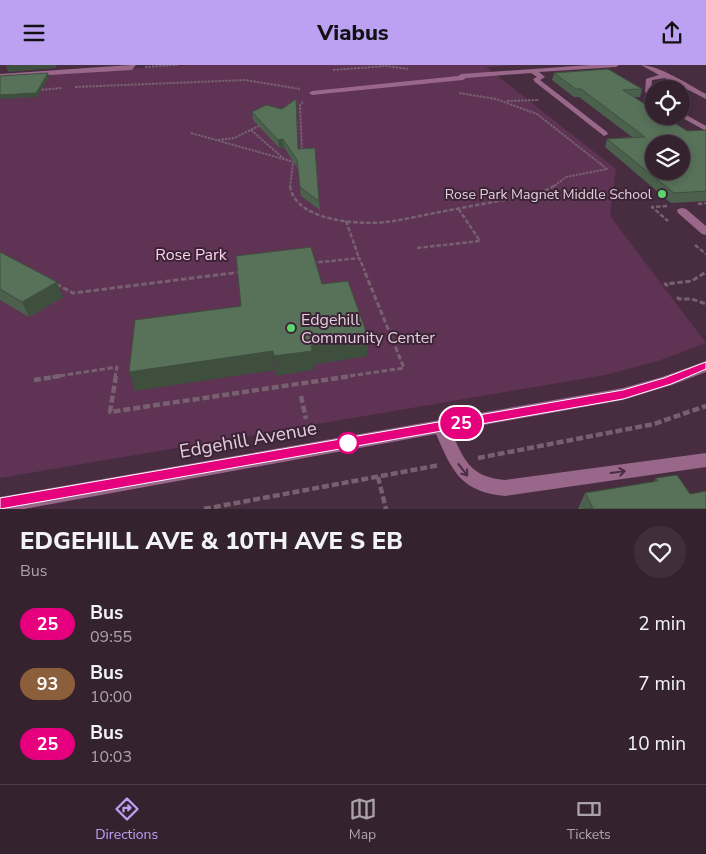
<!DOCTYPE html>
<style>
body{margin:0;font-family:"Nunito Sans",sans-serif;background:#402f3b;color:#f1f3f6;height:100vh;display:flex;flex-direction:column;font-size:19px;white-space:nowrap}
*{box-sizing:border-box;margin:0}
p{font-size:16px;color:#aaa4aa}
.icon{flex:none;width:28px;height:28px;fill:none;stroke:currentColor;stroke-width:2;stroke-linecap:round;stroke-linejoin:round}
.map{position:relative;height:444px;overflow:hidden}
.drawer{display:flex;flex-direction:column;background:#35222f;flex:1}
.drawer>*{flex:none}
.badge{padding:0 10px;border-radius:16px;font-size:18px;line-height:32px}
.controls{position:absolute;left:645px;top:15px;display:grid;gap:10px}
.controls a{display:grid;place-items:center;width:45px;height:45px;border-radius:50%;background:#35222f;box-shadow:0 2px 8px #0003,0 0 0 1px #4f3f4b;font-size:25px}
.map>.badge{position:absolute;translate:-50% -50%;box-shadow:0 0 0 2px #fff}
.round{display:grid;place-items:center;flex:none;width:52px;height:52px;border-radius:26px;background:#402f3b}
.headline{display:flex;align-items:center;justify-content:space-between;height:85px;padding:0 20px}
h1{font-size:24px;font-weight:800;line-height:38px}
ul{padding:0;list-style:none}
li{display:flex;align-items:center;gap:15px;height:60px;padding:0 20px}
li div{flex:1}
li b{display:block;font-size:19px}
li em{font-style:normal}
li .badge{min-width:55px;font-weight:700;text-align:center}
header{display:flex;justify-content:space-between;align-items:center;height:65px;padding:0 20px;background:#bca0f2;color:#111;font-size:22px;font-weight:800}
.dock{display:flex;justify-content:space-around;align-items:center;height:70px;border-top:1px solid #4f3f4b;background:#35222f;font-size:14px;color:#aaa4aa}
.dock a{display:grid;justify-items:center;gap:2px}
.dock .selected{color:#bca0f2}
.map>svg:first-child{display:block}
.green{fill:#5f3353}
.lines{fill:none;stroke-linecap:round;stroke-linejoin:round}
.path-far3{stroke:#776070;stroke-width:2;stroke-dasharray:2.5 1;stroke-linecap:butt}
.path-far2{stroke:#776070;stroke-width:2.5;stroke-dasharray:4.5 2;stroke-linecap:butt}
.path-far1{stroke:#776070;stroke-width:3;stroke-dasharray:5.5 2.5;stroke-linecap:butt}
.path{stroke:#776070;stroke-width:4.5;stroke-dasharray:7 3;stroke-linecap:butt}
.minor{fill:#98678a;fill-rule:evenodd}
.wall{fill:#4c614d}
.shaded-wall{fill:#3e4f3e}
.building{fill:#587159;stroke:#3e4f3e;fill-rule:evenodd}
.oneway{stroke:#4a2d42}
.line{fill:#e6007e;stroke:#fff}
.poi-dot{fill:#5cd56d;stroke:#3c2335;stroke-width:2}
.stop-dot{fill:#fff;stroke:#e6007e;stroke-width:2.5}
.labels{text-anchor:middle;stroke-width:4;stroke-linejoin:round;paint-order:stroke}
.far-poi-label{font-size:14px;fill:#e0cfda;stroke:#3c2335;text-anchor:end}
.park-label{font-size:16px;fill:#fdd3f0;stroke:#3c2335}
.poi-label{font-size:16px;fill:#e0cfda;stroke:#3c2335;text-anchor:start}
.near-street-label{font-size:19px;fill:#e0cfda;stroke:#3c2335}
</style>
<header><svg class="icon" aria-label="menu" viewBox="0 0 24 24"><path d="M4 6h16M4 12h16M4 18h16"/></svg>Viabus<svg class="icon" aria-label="share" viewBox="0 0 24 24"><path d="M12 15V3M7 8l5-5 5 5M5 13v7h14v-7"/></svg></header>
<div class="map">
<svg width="706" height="444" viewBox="0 0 706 444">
<rect width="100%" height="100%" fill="#472d3f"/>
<path class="green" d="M 191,0 L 517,0 L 486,2 L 616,104 L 610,151 L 706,278 L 658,296 L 605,310 L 0,413 L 0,12 Z"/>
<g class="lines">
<path class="path-far3" d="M 145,2 L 178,0
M 333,5 L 386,1 L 408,4
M 75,22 L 245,15 L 300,24
M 38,25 L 62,23
M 459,28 L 496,34 L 537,49 L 607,104 L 566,112 L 553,122
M 507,36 L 539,35
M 251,65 L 284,94
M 191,68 L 294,97
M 218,75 L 234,73 L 261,60
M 302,87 L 300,40 L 303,37
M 290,122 L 293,98"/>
<path class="path-far2" d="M 290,121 C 295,156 358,160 386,157 C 402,155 419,151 435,148 C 470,141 506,135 541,128 L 554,121
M 698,139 L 706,138
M 667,141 L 652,142 L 668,156
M 346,156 L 359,193
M 695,180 L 706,189
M 417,183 L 480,176 L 458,143
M 312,198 L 359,193 L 365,206"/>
<path class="path-far1" d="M 56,219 L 73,228 L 241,207
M 668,221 L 665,219 L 692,216 L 706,207
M 677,232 L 679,234 L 692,234 L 706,239
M 52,312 L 117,302 L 115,312
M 342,312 L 404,303 L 364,205"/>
<path class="path" d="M 116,311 L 110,347 L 351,311
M 34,315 L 60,311
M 301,331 L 306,354
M 478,393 L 654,359 L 706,341
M 378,412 L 386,444
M 204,444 L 440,400"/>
<path class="minor" d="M 130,0 L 136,0 L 132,5 L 0,13 L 0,9 Z
M 590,0 L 619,0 L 616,2 L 539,7 L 545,12 L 540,15 L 607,67 L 608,69 L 604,71 L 535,17 L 533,14 L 537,12 L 531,8 L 466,13 L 463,15 L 331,28 L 312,30 L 309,28 L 312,26 L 458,11 L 461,9 Z
M 641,0 C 659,0 689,20 706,29 L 706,34 L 665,13 L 652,15 L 651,26 L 654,28 L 654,34 L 645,27 L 646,14 L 659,10 Z
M 681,47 L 706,61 L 706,66 L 679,51 L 681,51 Z
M 682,143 L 686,144 L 706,161 L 706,170 L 702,169 L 678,148 L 677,146 L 678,144 Z
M 706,296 L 706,307 L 672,320 L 623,335 L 451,366 C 464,395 470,412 505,415 L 706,388 L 706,402 L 505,431 C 461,427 452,406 436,369 L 24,444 L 0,444 L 0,432 L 623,323 L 662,312 Z"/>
</g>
<path class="wall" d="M 554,8 L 642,24 L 640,32 L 634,32 L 687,66 L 706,65 L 706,136 L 671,138 L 605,82 L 607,74 L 632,72 L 579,32 L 574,32 L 552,15 Z
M 252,47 L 298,84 L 319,136 L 320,145 L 301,131 L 298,104 L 284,82 L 279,83 L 253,55 Z
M 0,187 L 63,232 L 29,252 L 0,235 Z
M 656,413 L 690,429 L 706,444 L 578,444 L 585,428 L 654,417 Z"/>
<path class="shaded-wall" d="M 6,0 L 57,0 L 55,3 L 8,7 Z
M 48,8 L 49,12 L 37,32 L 0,34 L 0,30 Z
M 283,74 L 284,82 L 279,83 L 278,75 Z
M 57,217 L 63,232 L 29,252 L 22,237 Z
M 368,272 L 367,291 L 313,300 L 313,305 L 276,311 L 274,291 L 311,280 Z
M 273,286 L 275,305 L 135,326 L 129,307 Z"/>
<path class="building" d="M 608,4 L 642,24 L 623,25 L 654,45 L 654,51 L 664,51 L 687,66 L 706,65 L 706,126 L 674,128 L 607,74 L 645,72 L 581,24 L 576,24 L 554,8 ZM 654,79 L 681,79 L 681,106 L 654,106 Z
M 48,8 L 36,28 L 0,30 L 0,11 Z
M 296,34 L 298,84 L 315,83 L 319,136 L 300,122 L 297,95 L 283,74 L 278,75 L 252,47 L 266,40 L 282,44 Z
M 311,182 L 322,219 L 348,216 L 368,272 L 311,280 L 312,286 L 274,291 L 273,286 L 129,307 L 135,255 L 241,241 L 236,191 Z
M 0,187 L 57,217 L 22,237 L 0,224 Z
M 677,410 L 690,429 L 706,426 L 706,444 L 584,444 L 593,443 L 585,428 L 658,416 L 656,413 Z"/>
<defs><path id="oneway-shaft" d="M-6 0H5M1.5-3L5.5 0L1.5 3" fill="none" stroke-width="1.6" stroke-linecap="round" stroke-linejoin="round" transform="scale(1.25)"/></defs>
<g class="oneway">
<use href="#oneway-shaft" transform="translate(463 405) rotate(52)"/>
<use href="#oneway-shaft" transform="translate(618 407) rotate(-8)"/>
</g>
<path class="line" d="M 706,297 L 706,304 L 671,319 L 623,334 L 0,444 L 0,433 L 623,325 L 664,313 Z"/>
<g class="poi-dot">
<circle cx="662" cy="129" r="5"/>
<circle cx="291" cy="263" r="5"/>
</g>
<circle class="stop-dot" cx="348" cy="378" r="10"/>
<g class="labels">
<g class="far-poi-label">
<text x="652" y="134">Rose Park Magnet Middle School</text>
</g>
<g class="park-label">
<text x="191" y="195">Rose Park</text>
</g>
<g class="poi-label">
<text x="301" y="260">Edgehill<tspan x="301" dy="18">Community Center</tspan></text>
</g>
<g class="near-street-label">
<text transform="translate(248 374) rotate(-10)" y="7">Edgehill Avenue</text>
</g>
</g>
</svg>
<div class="controls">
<a><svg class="icon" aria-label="locate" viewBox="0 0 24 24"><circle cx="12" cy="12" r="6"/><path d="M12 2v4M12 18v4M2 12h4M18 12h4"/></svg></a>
<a><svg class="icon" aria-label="layers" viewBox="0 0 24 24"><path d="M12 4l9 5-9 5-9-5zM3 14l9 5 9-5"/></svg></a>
</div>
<b class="badge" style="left:461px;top:358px;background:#e6007e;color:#fff">25</b>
</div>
<section class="drawer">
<div class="headline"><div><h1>EDGEHILL AVE &amp; 10TH AVE S EB</h1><p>Bus</p></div><a class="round"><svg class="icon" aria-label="heart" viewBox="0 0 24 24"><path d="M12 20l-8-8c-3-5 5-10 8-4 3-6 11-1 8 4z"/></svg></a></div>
<ul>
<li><span class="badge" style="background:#e6007e;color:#fff">25</span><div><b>Bus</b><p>09:55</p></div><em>2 min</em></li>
<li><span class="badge" style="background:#8b5e3c;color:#fff">93</span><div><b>Bus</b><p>10:00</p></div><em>7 min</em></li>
<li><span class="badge" style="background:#e6007e;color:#fff">25</span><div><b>Bus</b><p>10:03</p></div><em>10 min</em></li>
</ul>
</section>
<nav class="dock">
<a class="selected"><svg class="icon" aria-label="directions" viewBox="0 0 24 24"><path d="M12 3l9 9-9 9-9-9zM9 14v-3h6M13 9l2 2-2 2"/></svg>Directions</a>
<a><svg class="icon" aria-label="map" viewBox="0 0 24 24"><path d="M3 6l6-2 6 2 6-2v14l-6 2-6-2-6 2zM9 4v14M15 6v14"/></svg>Map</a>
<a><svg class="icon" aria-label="tickets" viewBox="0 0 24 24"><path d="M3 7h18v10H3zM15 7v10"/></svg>Tickets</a>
</nav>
